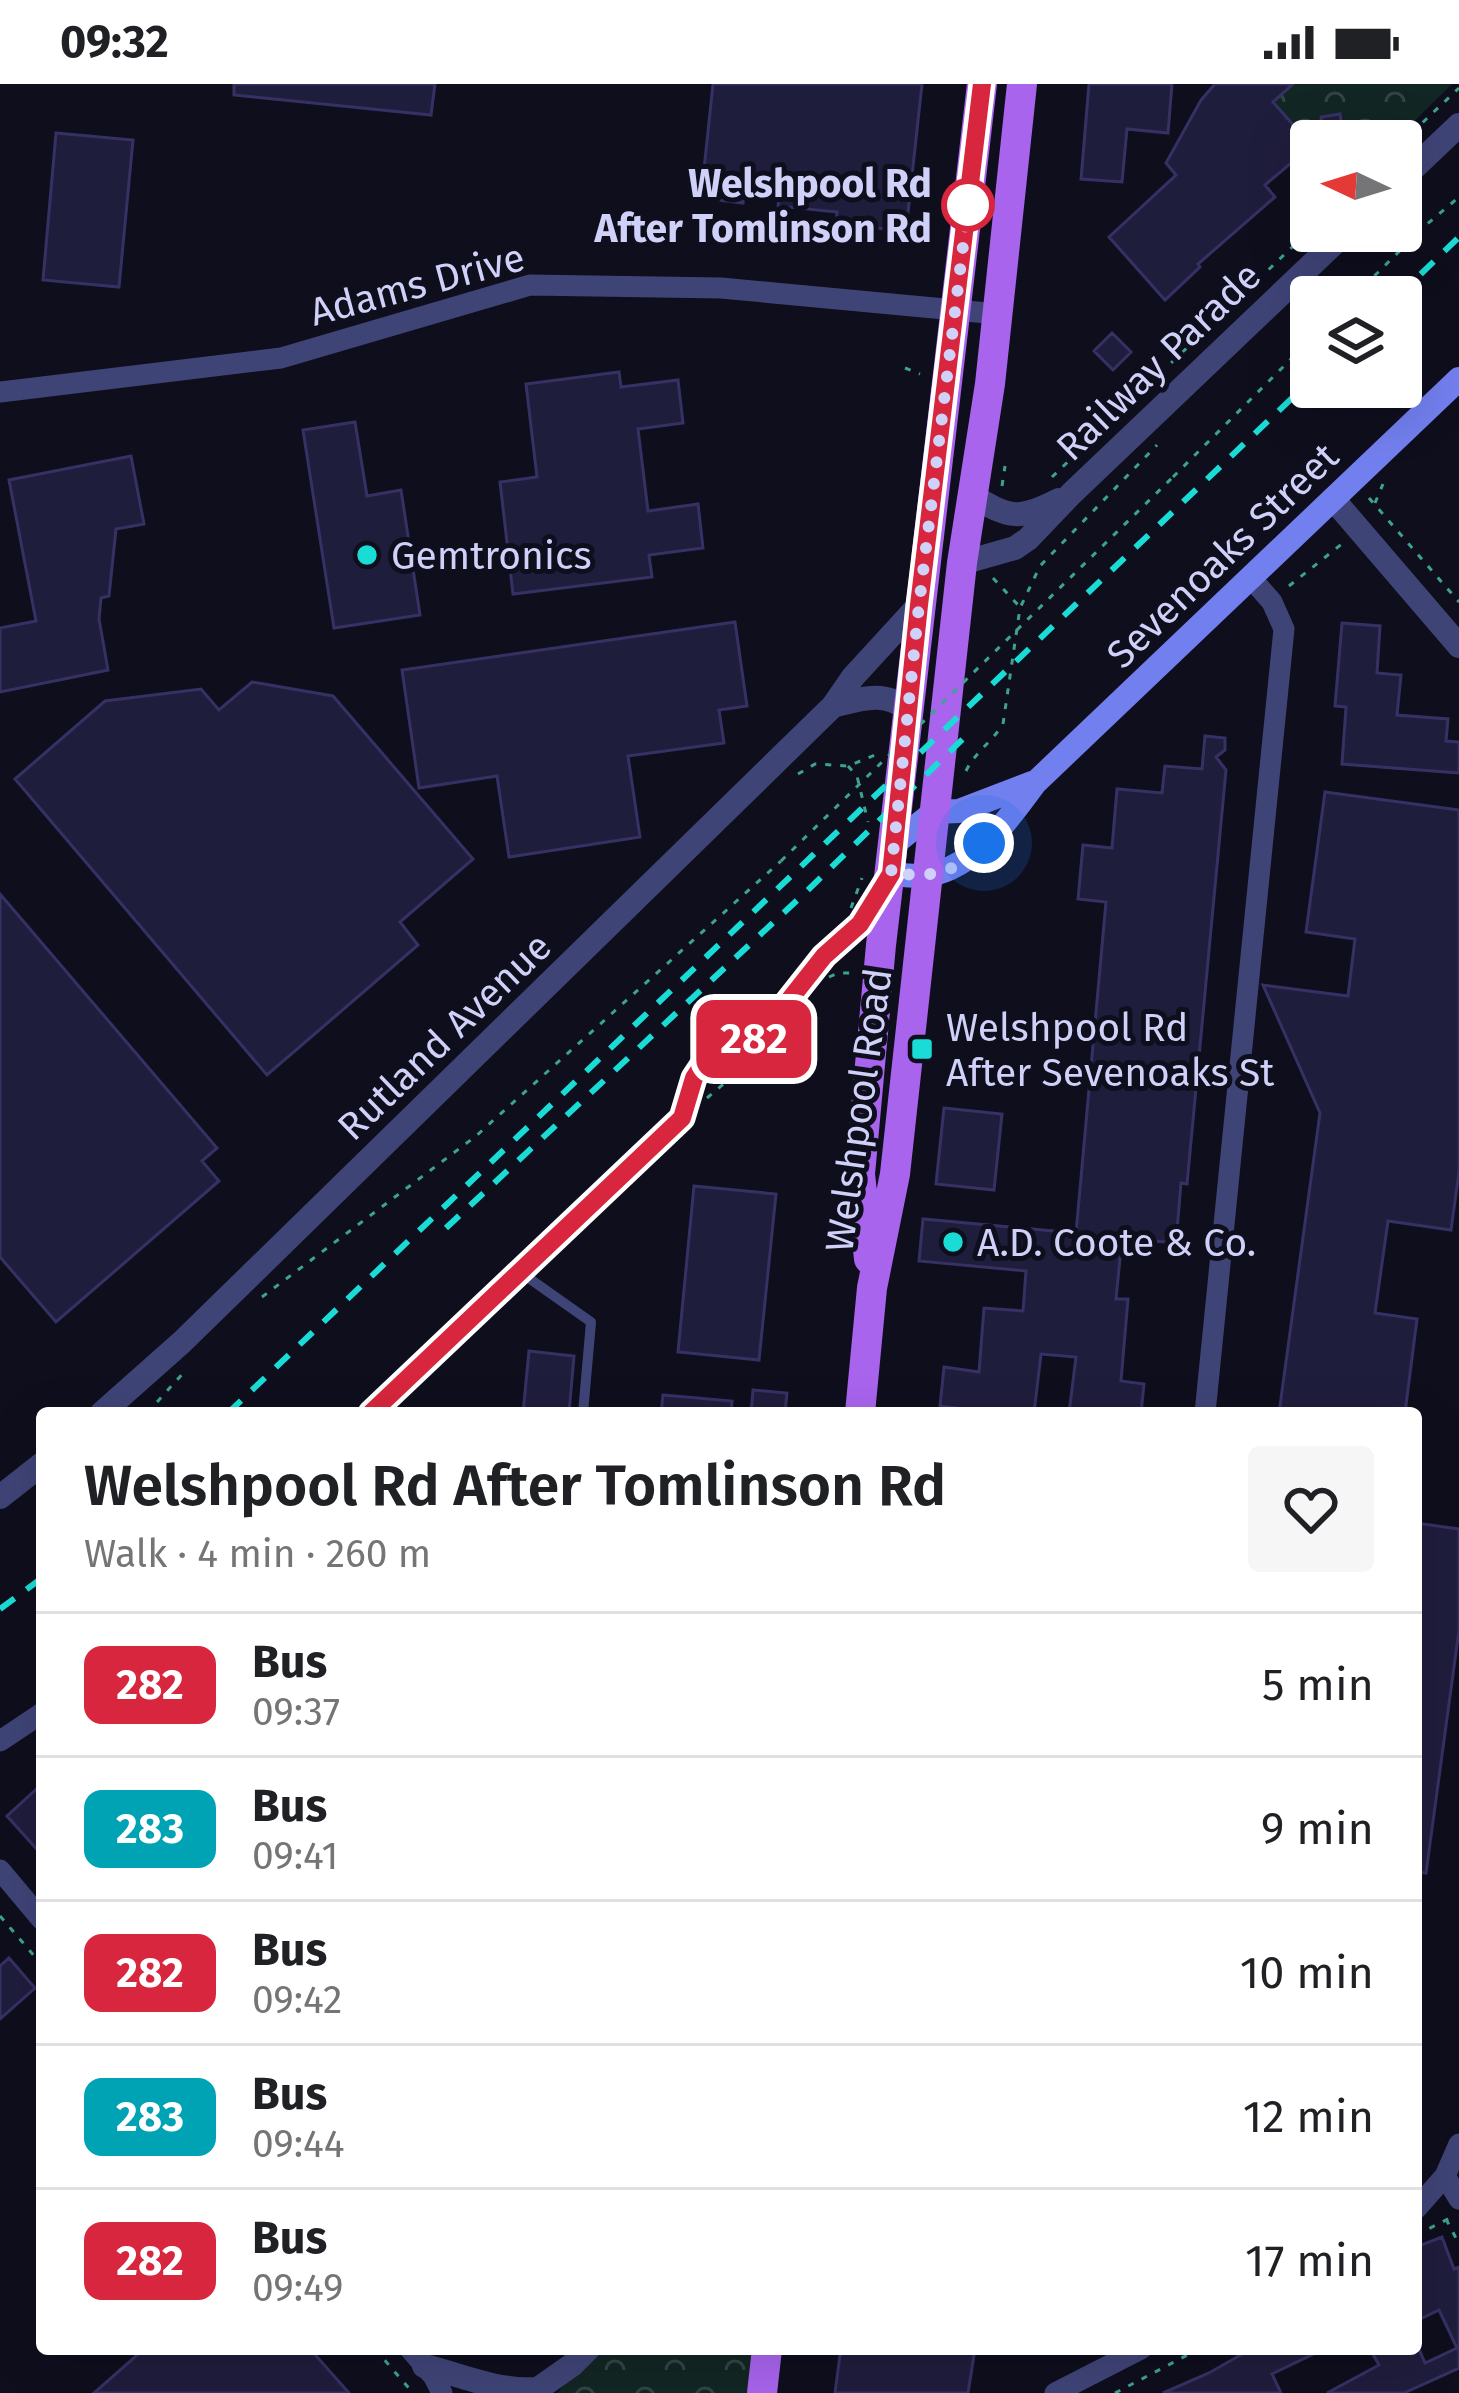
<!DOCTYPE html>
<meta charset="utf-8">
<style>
body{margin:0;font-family:"Fira Sans",sans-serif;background:#f6f6f6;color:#202124;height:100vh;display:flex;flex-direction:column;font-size:45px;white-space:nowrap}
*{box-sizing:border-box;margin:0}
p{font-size:39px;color:#757577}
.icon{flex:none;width:66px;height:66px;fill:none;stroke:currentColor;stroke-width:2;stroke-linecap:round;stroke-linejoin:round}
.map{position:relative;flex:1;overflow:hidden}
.side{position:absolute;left:36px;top:1323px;width:1386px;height:948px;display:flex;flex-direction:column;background:#fff;border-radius:12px;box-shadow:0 12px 48px #0002}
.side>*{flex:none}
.badge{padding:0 24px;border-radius:18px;font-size:42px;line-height:78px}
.needle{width:78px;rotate:274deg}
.buttons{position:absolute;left:1290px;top:36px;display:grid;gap:24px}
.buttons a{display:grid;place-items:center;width:132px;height:132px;border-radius:12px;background:#fff;box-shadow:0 12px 48px #0002;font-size:60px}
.you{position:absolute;width:60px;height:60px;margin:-30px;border:9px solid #fff;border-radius:50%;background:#1a73e8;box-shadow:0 0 0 18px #1a73e833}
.map>.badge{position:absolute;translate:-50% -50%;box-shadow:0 0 0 6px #fff}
.round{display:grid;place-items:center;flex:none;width:126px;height:126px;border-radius:12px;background:#f6f6f6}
.summary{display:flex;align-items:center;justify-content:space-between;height:204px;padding:0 48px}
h1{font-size:57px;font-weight:600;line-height:90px}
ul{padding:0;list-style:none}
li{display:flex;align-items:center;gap:36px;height:144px;padding:0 48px;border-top:3px solid #e0e0e0}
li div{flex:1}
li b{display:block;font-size:45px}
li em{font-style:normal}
li .badge{min-width:132px;font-weight:700;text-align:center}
.status{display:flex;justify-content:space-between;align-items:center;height:84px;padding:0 60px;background:#fff;direction:ltr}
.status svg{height:33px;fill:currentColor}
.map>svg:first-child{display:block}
.forest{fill:url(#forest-crowns)}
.building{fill:#1f1d3c;stroke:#353165;stroke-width:3}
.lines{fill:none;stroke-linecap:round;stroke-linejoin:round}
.path{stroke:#3ba38f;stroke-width:3;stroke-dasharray:6 9;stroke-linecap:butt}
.service{stroke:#3f4477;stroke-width:10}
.minor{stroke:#3f4477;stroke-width:21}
.tertiary{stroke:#3f4477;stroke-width:24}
.secondary{stroke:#727fee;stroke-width:24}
.primary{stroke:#a864ed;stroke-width:30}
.rail{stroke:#1adcd6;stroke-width:6;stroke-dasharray:18 15;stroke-linecap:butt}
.path-bridge{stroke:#3ba38f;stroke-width:3;stroke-dasharray:6 9;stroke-linecap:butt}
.line-casing{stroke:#fff;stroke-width:27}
.line{stroke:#d7263d;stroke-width:18}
.walk{stroke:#d0d1f9;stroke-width:12;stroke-dasharray:0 21.6}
.stop-dot{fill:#fff;stroke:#d7263d;stroke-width:6}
.poi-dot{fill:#1adcd6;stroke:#0f0e1d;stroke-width:4.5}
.labels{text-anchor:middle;stroke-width:10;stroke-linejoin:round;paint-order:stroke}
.stop-label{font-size:39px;font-weight:bold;fill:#d0d1f9;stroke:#0f0e1d;text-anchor:end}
.street-label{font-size:39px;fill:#d0d1f9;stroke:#0f0e1d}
.poi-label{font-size:39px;fill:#d0d1f9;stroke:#0f0e1d;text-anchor:start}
</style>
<div class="status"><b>09:32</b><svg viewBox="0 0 49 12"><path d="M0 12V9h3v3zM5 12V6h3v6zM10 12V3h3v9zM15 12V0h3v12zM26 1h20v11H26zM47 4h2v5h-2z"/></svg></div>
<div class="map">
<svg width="1459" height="2309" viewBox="0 0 1459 2309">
<defs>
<pattern id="forest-crowns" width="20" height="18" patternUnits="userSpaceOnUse" patternTransform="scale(3)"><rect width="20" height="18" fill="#122623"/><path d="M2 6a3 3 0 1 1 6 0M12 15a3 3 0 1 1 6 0" fill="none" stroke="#344"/></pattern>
</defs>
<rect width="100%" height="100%" fill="#0f0e1d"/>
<path class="forest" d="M 1287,0 L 1452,0 L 1394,57 L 1311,57 L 1311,61 L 1272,16 Z
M 588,2265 L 767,2265 L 762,2309 L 558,2309 L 576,2278 Z"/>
<path class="building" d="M 234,0 L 435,0 L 431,31 L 234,11 Z
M 713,0 L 922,0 L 906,147 L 836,140 L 837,128 L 778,122 L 781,98 L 746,94 L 743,119 L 701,114 Z
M 1089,0 L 1172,0 L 1168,49 L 1127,45 L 1122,98 L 1081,95 Z
M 1215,0 L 1293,0 L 1273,18 L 1311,61 L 1311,76 L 1301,85 L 1291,79 L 1265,101 L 1275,113 L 1198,180 L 1200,183 L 1165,216 L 1109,153 L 1176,91 L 1166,79 L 1201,16 Z
M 1340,30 L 1344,57 L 1324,57 L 1321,33 Z
M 56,49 L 133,56 L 119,203 L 43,196 Z
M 1112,249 L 1131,268 L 1113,286 L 1094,267 Z
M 619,288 L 621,303 L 678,296 L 683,339 L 638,345 L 648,427 L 698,420 L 703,464 L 649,471 L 652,493 L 513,510 L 500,398 L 537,393 L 526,300 Z
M 355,338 L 367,412 L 401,406 L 420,531 L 334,544 L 303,346 Z
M 131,372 L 144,440 L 116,445 L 109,512 L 101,514 L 99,535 L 108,586 L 0,608 L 0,544 L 36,537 L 9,396 Z
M 735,538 L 747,622 L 719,626 L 724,659 L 628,672 L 640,753 L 509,773 L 497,692 L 419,704 L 402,586 Z
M 1342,539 L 1380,542 L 1377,589 L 1401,591 L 1397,631 L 1448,635 L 1446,657 L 1459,658 L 1459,689 L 1342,680 L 1346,623 L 1335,622 Z
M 252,598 L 333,612 L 473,775 L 400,838 L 418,861 L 267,991 L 15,695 L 105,617 L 201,605 L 219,626 Z
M 1205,652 L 1225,654 L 1225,666 L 1216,673 L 1226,686 L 1187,1100 L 1181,1099 L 1176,1159 L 1122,1154 L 1116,1215 L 1128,1215 L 1121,1297 L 1144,1300 L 1141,1329 L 1069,1329 L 1076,1273 L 1041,1270 L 1034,1329 L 957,1329 L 957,1324 L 940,1322 L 944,1283 L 979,1288 L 984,1224 L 1023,1227 L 1026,1187 L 919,1177 L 923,1135 L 1076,1149 L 1106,818 L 1078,815 L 1083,761 L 1112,764 L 1117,705 L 1162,709 L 1165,682 L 1202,685 Z
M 1325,708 L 1459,726 L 1459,1088 L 1451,1146 L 1388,1137 L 1375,1229 L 1417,1235 L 1405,1329 L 1279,1329 L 1320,1029 L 1263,901 L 1348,912 L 1355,855 L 1306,848 Z
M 0,810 L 217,1064 L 202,1077 L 219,1097 L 56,1238 L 0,1173 Z
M 944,1024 L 1002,1030 L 994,1106 L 936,1100 Z
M 694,1102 L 776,1110 L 759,1276 L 678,1268 Z
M 529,1267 L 574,1272 L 569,1329 L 523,1329 Z
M 753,1306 L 787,1309 L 785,1329 L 751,1329 Z
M 663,1311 L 732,1317 L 731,1329 L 661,1329 Z
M 1416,1439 L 1459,1445 L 1459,1546 L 1426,1789 L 1416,1788 Z
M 42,1700 L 42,1771 L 7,1732 Z
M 9,1874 L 35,1904 L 0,1935 L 0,1882 Z
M 1442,2153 L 1454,2185 L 1459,2183 L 1459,2284 L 1404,2309 L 1327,2309 L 1379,2281 L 1370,2265 L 1419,2265 L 1425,2279 L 1457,2264 L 1439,2226 L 1416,2237 L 1416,2163 Z
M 144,2265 L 310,2265 L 349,2309 L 94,2309 Z
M 847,2265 L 975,2265 L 968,2309 L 835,2309 L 840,2271 L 846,2268 Z
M 1251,2265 L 1324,2265 L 1272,2290 L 1281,2309 L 1163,2309 L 1209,2289 Z"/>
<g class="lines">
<path class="path" d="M 1401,59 L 1459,4
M 1353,213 L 1426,141 L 1459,113
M 905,284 L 920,290
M 1052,393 L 1311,145
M 1173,393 L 1311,255
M 1002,402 L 1005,382
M 1369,414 L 1459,518
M 1375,419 L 1383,400
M 993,494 L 1019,522
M 1289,502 L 1343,459
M 848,682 L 857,692 L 868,738
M 966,687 C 975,668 992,658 1003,640 L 1020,524 L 1040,482 L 1157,361
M 798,690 L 815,680 L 848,682 L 875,671 L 877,668
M 851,824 L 862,794
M 829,893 L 838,889 L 855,889
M 707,1014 L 754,974
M 262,1213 L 476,1052 L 781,777
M 147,1329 L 186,1286
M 0,1832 L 42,1881
M 1446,2135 L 1459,2160
M 1416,2151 L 1452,2133
M 375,2265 L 413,2309
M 1115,2309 L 1199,2265"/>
<path class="service" d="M 682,1034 L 694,994 L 702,982 L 753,956 L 771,939 L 824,872 L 860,840 L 876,814
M 520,1188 L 591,1238 L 583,1329"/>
<path class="minor" d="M 0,308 L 281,274 L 530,201 L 721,204 L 998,230
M 371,1329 L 682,1034
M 1205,1329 L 1284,545 L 1272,518 L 1251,494
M 0,1657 L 42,1629
M 0,1786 L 42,1836
M 1459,2060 L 1445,2092 L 1459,2115
M 1416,2125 L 1445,2092
M 410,2265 L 434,2293 L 442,2309
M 1055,2309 L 1141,2265"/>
<path class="tertiary" d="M 1401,96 L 1459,41
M 973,412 C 1010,435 1020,436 1059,416
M 1333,415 L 1459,562
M 962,479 L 1015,464 L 1028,455 L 1071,410 L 1347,147
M 833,622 C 860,615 885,606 908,626
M 102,1329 L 182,1258 L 833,622 L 853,593 L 919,521
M 0,1413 L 42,1380
M 424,2282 C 462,2291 497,2308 537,2305
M 532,2309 L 572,2281 L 588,2265"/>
<path class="secondary" d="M 894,760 L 934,728 L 959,727 L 1032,699
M 891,790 C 903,791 917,793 929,791 C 976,782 1008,736 1035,699 L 1459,295"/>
<path class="primary" d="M 869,1175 L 860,1090 L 881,861 L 982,0
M 860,1329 L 872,1204 L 895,1090 L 962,479 L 990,300 L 1022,0
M 762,2309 L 767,2265"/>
<path class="rail" d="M 1397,213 L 1459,153
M 446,1144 L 807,807 L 973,645
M 228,1329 L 1311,296
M 0,1525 L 42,1494"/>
<path class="path-bridge" d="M 781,777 L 1173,393"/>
</g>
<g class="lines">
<defs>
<path id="line" d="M 371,1329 L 682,1034 L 694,994 L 702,982 L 753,956 L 771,939 L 824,872 L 860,840 L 891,790 L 919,521 L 982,0"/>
</defs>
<use href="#line" class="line-casing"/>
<use href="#line" class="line"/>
<path class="walk" d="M 968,121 L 919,521 L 891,790 L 926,791 L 960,782 L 984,759"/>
</g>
<circle class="stop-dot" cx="968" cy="121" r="24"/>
<g class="poi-dot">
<circle cx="367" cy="471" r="12"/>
<rect x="910" y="953" width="24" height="24" rx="6"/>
<circle cx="953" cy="1158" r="12"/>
</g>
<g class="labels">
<g class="stop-label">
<text x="932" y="113">Welshpool Rd<tspan x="932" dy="45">After Tomlinson Rd</tspan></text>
</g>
<g class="street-label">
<text transform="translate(417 200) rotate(-15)" y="14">Adams Drive</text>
<text transform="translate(1158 277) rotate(-44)" y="14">Railway Parade</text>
<text transform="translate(1222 471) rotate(-44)" y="14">Sevenoaks Street</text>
<text transform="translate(444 952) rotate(-44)" y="14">Rutland Avenue</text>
<text transform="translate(858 1026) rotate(-82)" y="14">Welshpool Road</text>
</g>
<g class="poi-label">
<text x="391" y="485">Gemtronics</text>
<text x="946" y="957">Welshpool Rd<tspan x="946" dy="45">After Sevenoaks St</tspan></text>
<text x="977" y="1172">A.D. Coote &amp; Co.</text>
</g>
</g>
</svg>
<div class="buttons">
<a><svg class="needle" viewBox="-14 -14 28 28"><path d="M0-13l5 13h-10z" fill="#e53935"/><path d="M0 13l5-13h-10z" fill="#757577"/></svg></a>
<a><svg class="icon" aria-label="layers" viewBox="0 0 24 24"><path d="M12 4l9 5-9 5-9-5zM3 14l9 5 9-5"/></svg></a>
</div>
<div class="you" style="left:984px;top:759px"></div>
<b class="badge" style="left:754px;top:955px;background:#d7263d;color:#fff">282</b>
<section class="side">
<div class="summary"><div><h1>Welshpool Rd After Tomlinson Rd</h1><p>Walk · 4 min · 260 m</p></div><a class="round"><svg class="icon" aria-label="heart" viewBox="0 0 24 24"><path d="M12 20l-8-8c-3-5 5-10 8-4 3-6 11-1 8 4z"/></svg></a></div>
<ul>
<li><span class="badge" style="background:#d7263d;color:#fff">282</span><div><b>Bus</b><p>09:37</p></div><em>5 min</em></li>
<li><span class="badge" style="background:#00a3b4;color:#fff">283</span><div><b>Bus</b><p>09:41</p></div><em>9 min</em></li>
<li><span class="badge" style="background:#d7263d;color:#fff">282</span><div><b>Bus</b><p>09:42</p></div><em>10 min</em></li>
<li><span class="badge" style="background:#00a3b4;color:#fff">283</span><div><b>Bus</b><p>09:44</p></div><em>12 min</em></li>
<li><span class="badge" style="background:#d7263d;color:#fff">282</span><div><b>Bus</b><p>09:49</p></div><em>17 min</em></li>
</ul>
</section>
</div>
